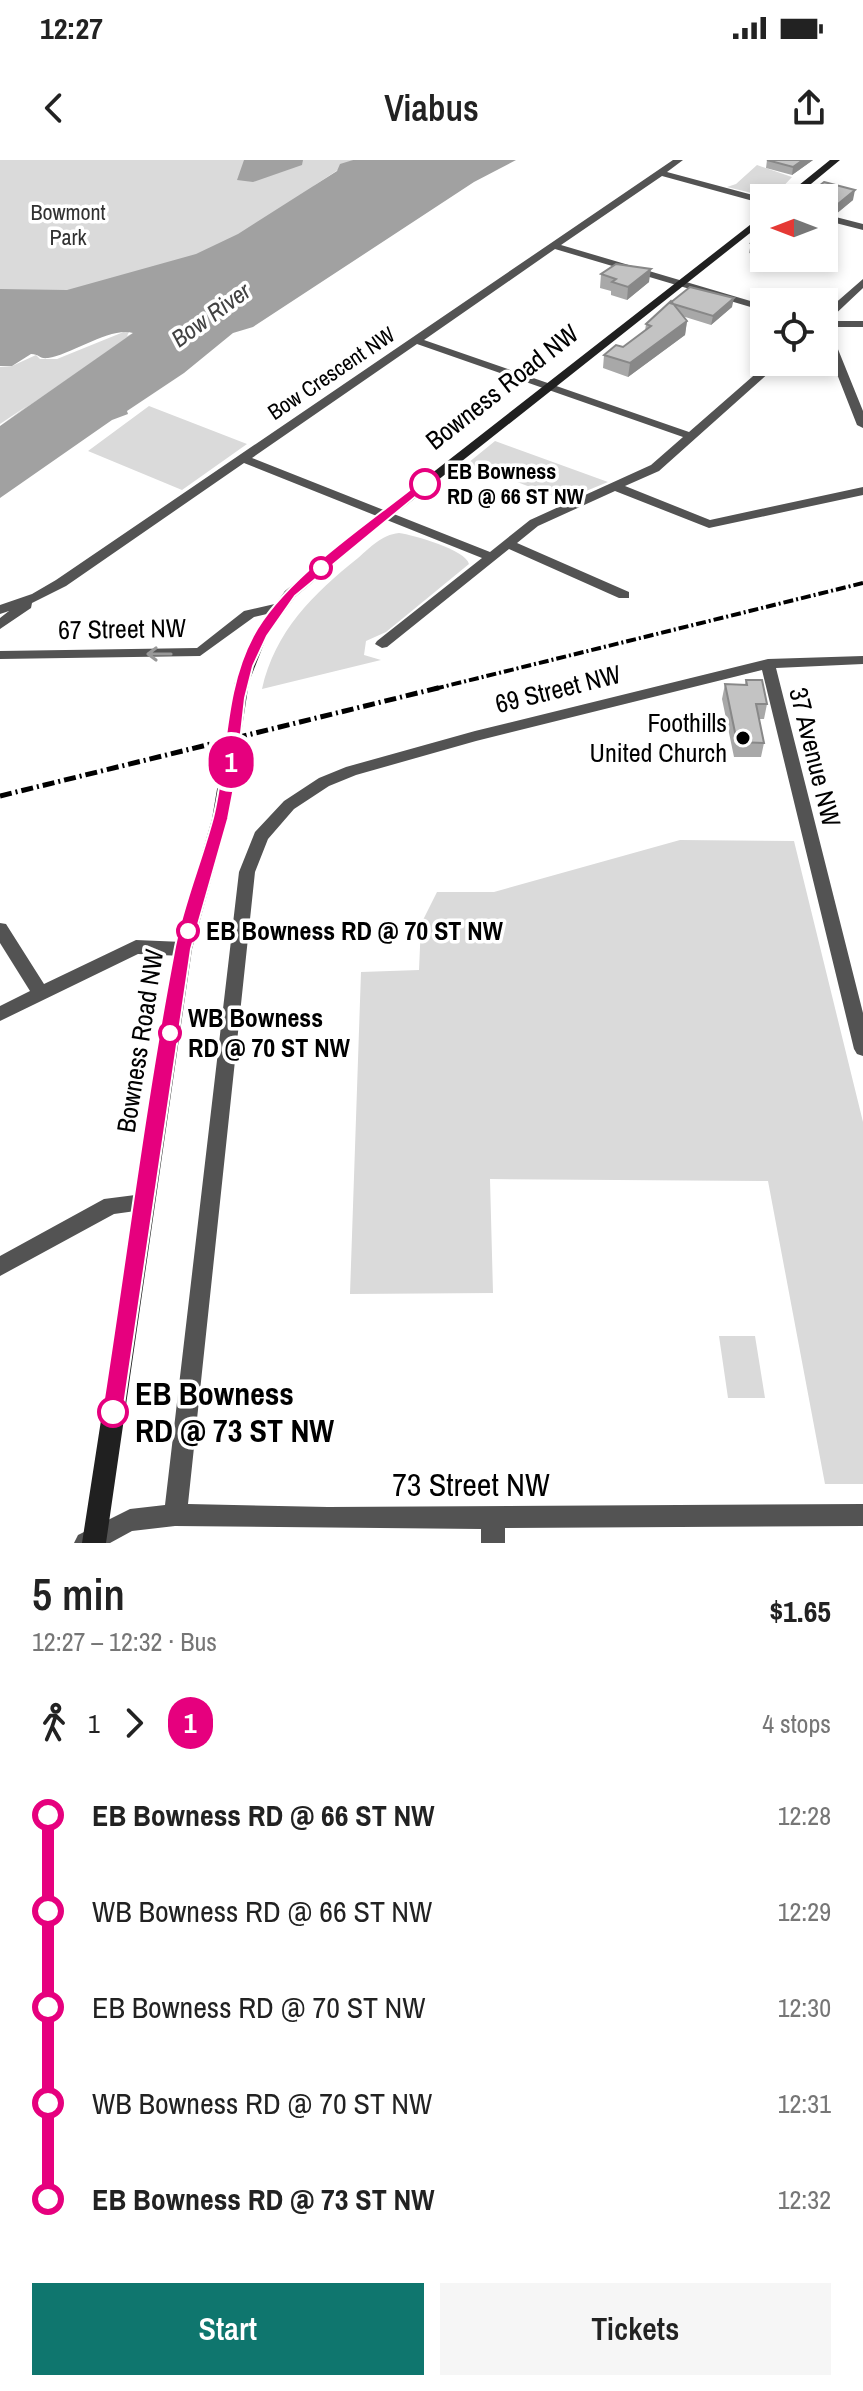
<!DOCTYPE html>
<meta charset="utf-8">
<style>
body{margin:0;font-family:"Archivo Narrow",sans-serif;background:#f6f6f6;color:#222;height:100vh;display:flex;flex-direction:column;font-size:30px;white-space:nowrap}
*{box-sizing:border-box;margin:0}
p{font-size:26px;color:#767676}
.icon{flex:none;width:44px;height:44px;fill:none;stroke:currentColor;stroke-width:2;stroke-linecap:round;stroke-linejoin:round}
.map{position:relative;height:1383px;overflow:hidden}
.panel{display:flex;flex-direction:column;background:#fff;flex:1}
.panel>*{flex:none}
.badge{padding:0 16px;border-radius:26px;font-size:28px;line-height:52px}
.needle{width:52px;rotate:270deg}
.buttons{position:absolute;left:750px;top:24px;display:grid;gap:16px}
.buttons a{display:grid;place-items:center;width:88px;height:88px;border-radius:0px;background:#fff;box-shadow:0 4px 12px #0003;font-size:40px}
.map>.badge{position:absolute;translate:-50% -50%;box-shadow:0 0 0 4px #fff}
.legs{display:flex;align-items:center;gap:12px;height:88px;padding:0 32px;font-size:26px}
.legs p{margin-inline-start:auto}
.summary{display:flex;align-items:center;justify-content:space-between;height:136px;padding:0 32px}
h1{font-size:44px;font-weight:600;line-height:60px}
.action{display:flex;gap:16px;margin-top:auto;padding:16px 32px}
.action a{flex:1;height:92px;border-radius:0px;background:#0f766e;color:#fff;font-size:32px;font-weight:600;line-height:92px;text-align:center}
.action a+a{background:#f6f6f6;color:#222}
ul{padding:0 32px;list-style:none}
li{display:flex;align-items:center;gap:28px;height:96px;font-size:30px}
li i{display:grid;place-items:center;width:12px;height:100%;margin:0 10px;background:currentColor}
li i::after{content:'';width:20px;height:20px;margin:-10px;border:6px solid;border-radius:50%;background:#fff}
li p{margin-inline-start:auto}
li:first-child i{background:linear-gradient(#0000 50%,currentColor 0)}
li:last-child i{background:linear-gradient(currentColor 50%,#0000 0)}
.status{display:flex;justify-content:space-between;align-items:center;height:56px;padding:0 40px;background:#fff;direction:ltr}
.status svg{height:22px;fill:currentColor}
header{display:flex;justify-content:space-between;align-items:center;height:104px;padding:0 32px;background:#fff;font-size:36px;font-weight:600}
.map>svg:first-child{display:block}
.green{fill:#dadada}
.water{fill:#a1a1a1}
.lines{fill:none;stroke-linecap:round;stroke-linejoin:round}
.street{fill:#535353;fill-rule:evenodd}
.secondary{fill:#202020;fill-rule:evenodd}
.rail-far1{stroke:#000;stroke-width:4;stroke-dasharray:10 3 2 3;stroke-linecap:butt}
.rail{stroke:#000;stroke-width:5;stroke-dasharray:12 4 2 4;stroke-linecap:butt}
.wall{fill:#a8a8a8}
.shaded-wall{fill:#888}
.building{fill:#c3c3c3;stroke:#888;stroke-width:2}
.oneway{stroke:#989898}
.line-1{fill:#e6007e;stroke:#fff;stroke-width:2}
.stop-1-dot{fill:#fff;stroke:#e6007e;stroke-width:4}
.poi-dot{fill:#000;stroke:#fff;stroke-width:3}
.labels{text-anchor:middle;stroke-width:7;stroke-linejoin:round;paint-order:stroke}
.far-park-label{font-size:22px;fill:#313131;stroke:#fff}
.far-street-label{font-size:22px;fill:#000;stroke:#fff}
.far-stop-label{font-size:22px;font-weight:bold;fill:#000;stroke:#fff;text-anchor:start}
.far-water-label{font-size:24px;font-style:italic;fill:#424242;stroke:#fff}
.street-label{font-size:26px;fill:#000;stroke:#fff}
.poi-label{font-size:26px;fill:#000;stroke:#fff;text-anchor:end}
.stop-label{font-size:26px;font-weight:bold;fill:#000;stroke:#fff;text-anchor:start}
.near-stop-label{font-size:32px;font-weight:bold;fill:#000;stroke:#fff;text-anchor:start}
.near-street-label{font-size:32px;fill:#000;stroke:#fff}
</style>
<div class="status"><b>12:27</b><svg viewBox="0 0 49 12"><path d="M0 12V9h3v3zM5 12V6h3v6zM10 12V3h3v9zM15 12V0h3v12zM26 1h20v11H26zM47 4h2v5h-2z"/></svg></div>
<header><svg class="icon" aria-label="back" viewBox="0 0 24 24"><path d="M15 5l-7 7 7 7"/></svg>Viabus<svg class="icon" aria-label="share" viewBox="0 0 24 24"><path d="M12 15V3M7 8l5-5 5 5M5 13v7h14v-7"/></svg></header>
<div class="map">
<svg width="863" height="1383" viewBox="0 0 863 1383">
<rect width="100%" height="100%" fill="#fff"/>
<path class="green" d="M 0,0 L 353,0 L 315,25 L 209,128 L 0,131 Z
M 757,5 L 792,17 L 778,32 L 769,34 L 775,37 L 772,38 L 727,27 L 736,24 Z
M 126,171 L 129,172 L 127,176 L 137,171 L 0,266 L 27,246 L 0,264 L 0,207 L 12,206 L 36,195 L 40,199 L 57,199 Z
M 149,246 L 247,284 L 182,330 L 88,291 Z
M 495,281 L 608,322 L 564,340 L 468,303 Z
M 399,373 C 414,375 466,390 469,404 L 386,472 L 366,481 L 364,495 L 381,500 L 262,529 C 275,471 313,434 358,398 C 371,387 381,375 399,373 Z
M 680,680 L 794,681 L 863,962 L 863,1324 L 825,1324 L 768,1021 L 490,1019 L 493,1133 L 350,1134 L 361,812 L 419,810 L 421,764 L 437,732 L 494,732 Z
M 719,1176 L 755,1176 L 765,1238 L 728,1238 Z"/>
<path class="water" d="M 244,0 L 303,0 L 302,5 L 253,22 L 237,20 Z
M 353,0 L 516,0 L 474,22 L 253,167 L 233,173 L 184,213 L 127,251 L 128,254 L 112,260 L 0,338 L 0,266 L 133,173 C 112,166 72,194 48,198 C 38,199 40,194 31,194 L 12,206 L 0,206 L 0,129 L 67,130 L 196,94 L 238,74 L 337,11 L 340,4 Z"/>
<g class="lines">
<path class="street" d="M 673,0 L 683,0 L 667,12 L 764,38 L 764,44 L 662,16 L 561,85 L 764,145 L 764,151 L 555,89 L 424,180 L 689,272 L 769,202 L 781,202 L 659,311 L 625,326 L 710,360 L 863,327 L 863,335 L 709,368 L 615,331 L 538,366 L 517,383 L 629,432 L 629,438 L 619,438 L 509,389 L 387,487 L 382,488 L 375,484 L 377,481 L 482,398 L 244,303 L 66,426 L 32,443 L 31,448 L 0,469 L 0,458 L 9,451 L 0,454 L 0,445 L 32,434 L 56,420 ZM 417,184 L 683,277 L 651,305 L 530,360 L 490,392 L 252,298 Z
M 824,54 L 863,64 L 863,70 L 824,60 Z
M 863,119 L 863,128 L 828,161 L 863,161 L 863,167 L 829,167 L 863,251 L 863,268 L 857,265 L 824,181 L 824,153 Z
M 279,443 L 284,444 L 284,450 L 254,457 L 200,496 L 0,499 L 0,491 L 197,488 L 244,451 Z
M 863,496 L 863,504 L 776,508 L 863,853 L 863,896 L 857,894 L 854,889 L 762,510 L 476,581 L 356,615 L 329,626 L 294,649 L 268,679 L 255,712 L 188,1344 L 328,1347 L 863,1344 L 863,1366 L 505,1368 L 505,1383 L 481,1383 L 481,1369 L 175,1366 L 132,1371 L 110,1383 L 74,1383 L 78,1375 L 130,1349 L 165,1345 L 239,712 L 255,672 L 284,641 L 319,618 L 346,607 L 475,571 L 768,499 Z
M 0,763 L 6,764 L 44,824 L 136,780 L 183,782 L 189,784 L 192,789 L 189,794 L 183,796 L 138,794 L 0,861 L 0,846 L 30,831 L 0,783 Z
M 143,1034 L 150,1037 L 153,1043 L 150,1049 L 114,1054 L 0,1116 L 0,1096 L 104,1039 Z"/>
<path class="secondary" d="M 830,0 L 840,0 L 794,38 L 783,38 Z
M 764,54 L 764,62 L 380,366 L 295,437 L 267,476 L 249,522 L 228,659 L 192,789 L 106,1383 L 82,1383 L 174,789 L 212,659 L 235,522 L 253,475 L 285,431 L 372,360 Z"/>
<path class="rail-far1" d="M 434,529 L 863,423"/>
<path class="rail" d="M 0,636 L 442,527"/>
</g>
<path class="wall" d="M 767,0 L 813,0 L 792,15 L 766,8 Z
M 824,38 L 853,40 L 836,54 L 825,52 L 824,64 Z
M 764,72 L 764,97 L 749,93 L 751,83 Z
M 601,114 L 649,122 L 627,140 L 611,135 L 611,131 L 600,128 Z
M 671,141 L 732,147 L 711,165 L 682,156 L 687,161 L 685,175 L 628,217 L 603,208 L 604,195 L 623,187 L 645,171 L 646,164 Z
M 746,520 L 767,544 L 764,559 L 759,559 L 764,583 L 761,597 L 734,597 L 722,539 L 725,524 L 745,525 Z"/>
<path class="shaded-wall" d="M 803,0 L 813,0 L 792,15 L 793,7 Z
M 855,30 L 853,40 L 836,54 L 838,44 Z
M 651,109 L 649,122 L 627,140 L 628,127 Z
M 734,138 L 732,147 L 711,165 L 713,156 Z
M 687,161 L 685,175 L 628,217 L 630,203 Z"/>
<path class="building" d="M 767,0 L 803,0 L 793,7 Z
M 824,22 L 855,30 L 838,44 L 824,42 L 824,43 L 824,38 L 804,38 Z
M 764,72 L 764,86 L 751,83 Z
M 616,104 L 651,109 L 628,127 L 612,122 L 616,119 L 601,114 Z
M 690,127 L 734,138 L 713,156 L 670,143 Z
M 671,141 L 687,161 L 630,203 L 604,195 L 616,185 L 623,187 L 651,166 L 646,164 Z
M 746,520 L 762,520 L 767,544 L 756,544 L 764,583 L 737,582 L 725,524 L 747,525 Z"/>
<defs><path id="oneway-shaft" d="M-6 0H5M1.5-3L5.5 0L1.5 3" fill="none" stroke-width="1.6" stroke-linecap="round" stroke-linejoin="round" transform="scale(2)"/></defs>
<use class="oneway" href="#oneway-shaft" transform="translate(159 494) rotate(-180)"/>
<path class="line-1" d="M 421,321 L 431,324 L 295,436 L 267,476 L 253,506 L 245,538 L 236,617 L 228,659 L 191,789 L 123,1252 L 120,1259 L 113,1262 L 105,1259 L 102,1252 C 126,1099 145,944 174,792 C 182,747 201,703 213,658 C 228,598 223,532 253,476 C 285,417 368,364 421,321 Z"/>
<g class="stop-1-dot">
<circle cx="425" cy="324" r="14"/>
<circle cx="321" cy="408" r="10"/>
<circle cx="188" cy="771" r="10"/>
<circle cx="170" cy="873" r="10"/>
<circle cx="113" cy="1252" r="14"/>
</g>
<circle class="poi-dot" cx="743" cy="578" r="8"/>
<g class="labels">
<g class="far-park-label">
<text x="68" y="60">Bowmont<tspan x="68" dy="25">Park</tspan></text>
</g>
<g class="far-street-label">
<text transform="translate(331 213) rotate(-34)" y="8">Bow Crescent NW</text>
</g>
<g class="far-stop-label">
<text x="447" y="319">EB Bowness<tspan x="447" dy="25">RD @ 66 ST NW</tspan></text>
</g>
<g class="far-water-label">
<text transform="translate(211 155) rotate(-36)" y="8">Bow River</text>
</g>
<g class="street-label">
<text transform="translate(502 227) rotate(-38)" y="9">Bowness Road NW</text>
<text transform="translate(122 469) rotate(-1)" y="9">67 Street NW</text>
<text transform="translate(558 529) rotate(-14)" y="9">69 Street NW</text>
<text transform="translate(815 597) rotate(76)" y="9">37 Avenue NW</text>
<text transform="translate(140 881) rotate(-81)" y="9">Bowness Road NW</text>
</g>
<g class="poi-label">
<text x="727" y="572">Foothills<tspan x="727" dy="30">United Church</tspan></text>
</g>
<g class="stop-label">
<text x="206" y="780">EB Bowness RD @ 70 ST NW</text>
<text x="188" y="867">WB Bowness<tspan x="188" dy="30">RD @ 70 ST NW</tspan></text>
</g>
<g class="near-stop-label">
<text x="135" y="1245">EB Bowness<tspan x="135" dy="37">RD @ 73 ST NW</tspan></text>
</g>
<g class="near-street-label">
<text x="471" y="1336">73 Street NW</text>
</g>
</g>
</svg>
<div class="buttons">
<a><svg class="needle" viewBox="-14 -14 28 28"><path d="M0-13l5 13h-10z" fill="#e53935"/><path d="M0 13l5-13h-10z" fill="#767676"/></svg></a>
<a><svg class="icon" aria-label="locate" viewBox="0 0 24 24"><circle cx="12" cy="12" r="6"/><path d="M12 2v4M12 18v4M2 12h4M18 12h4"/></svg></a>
</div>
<b class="badge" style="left:231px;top:602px;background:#e6007e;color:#fff">1</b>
</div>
<section class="panel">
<div class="summary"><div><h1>5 min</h1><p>12:27 – 12:32 · Bus</p></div><b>$1.65</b></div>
<div class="legs"><svg class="icon" aria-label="walk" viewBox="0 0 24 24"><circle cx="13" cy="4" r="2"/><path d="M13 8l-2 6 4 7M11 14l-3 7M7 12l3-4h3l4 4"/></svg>1<svg class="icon" aria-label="forward" viewBox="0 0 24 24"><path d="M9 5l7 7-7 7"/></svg><b class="badge" style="background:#e6007e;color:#fff">1</b><p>4 stops</p></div>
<ul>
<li><i style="color:#e6007e"></i><b>EB Bowness RD @ 66 ST NW</b><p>12:28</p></li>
<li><i style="color:#e6007e"></i><span>WB Bowness RD @ 66 ST NW</span><p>12:29</p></li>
<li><i style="color:#e6007e"></i><span>EB Bowness RD @ 70 ST NW</span><p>12:30</p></li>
<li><i style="color:#e6007e"></i><span>WB Bowness RD @ 70 ST NW</span><p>12:31</p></li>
<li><i style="color:#e6007e"></i><b>EB Bowness RD @ 73 ST NW</b><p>12:32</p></li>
</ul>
<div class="action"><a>Start</a><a>Tickets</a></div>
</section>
